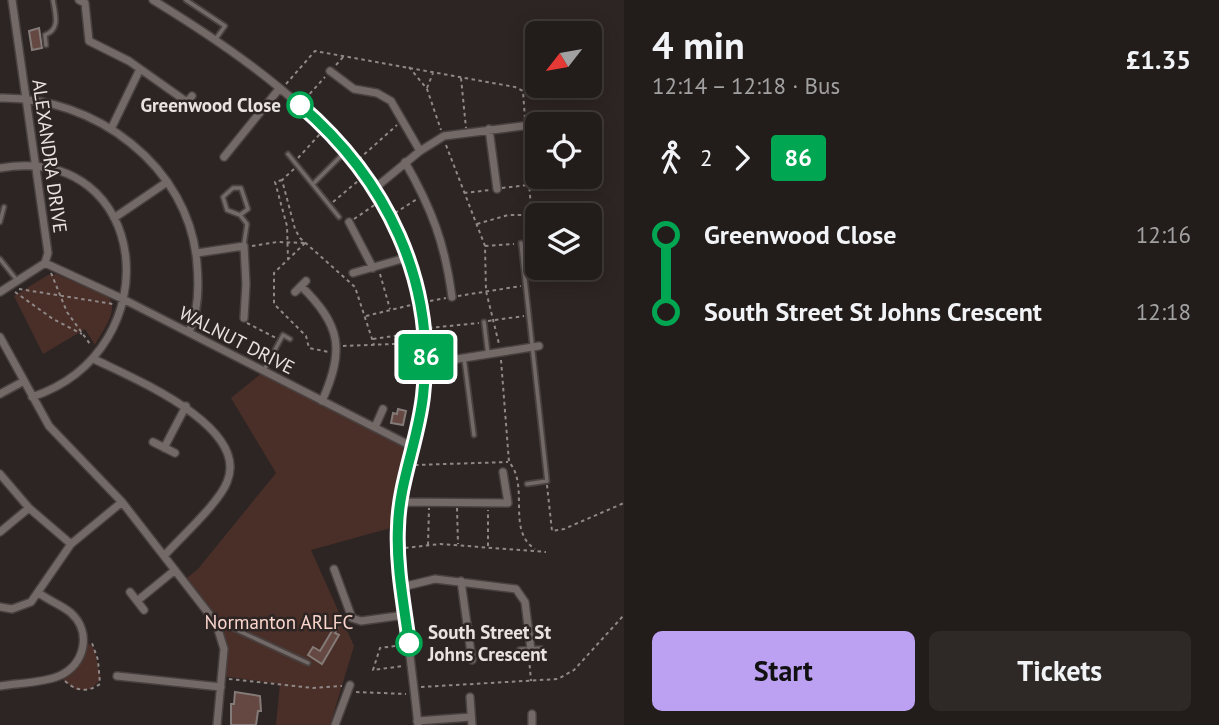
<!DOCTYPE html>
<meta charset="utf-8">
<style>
body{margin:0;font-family:"PT Sans",sans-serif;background:#2e2927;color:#f1f3f6;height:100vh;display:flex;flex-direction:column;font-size:26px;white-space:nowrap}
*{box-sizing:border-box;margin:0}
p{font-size:23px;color:#a2a1a2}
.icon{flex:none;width:38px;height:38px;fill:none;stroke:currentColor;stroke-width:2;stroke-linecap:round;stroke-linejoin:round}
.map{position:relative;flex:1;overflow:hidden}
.sheet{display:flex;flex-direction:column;background:#221c1a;width:595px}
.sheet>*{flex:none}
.badge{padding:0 14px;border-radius:5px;font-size:24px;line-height:46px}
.needle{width:46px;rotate:239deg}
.tools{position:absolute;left:525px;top:21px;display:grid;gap:14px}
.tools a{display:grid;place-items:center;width:77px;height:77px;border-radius:10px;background:#221c1a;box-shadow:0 4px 18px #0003,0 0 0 2px #3f3a39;font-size:35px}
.map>.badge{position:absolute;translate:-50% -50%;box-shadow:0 0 0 4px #fff}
.legs{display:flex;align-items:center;gap:10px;height:77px;padding:0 28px;font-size:23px}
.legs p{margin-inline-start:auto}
.head{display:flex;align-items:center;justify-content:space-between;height:119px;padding:0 28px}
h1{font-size:38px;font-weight:600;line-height:52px}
.action{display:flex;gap:14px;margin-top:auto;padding:14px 28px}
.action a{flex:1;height:80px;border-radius:10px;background:#bca0f2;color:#111;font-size:28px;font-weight:600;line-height:80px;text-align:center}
.action a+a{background:#2e2927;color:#f1f3f6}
ul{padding:0 28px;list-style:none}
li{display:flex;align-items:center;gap:24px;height:77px;font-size:26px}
li i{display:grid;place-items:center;width:10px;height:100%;margin:0 9px;background:currentColor}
li i::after{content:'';width:18px;height:18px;margin:-9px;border:5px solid;border-radius:50%;background:#221c1a}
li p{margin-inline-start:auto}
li:first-child i{background:linear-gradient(#0000 50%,currentColor 0)}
li:last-child i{background:linear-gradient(currentColor 50%,#0000 0)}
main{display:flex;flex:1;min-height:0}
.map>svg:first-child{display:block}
.green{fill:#4a2f29}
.building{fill:#644841;stroke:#847a77;stroke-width:2}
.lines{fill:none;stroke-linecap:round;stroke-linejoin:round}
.lane-casing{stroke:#484140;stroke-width:7}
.street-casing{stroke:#484140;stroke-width:10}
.path{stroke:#8f8887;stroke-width:2;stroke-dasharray:3.5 3.5;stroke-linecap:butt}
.lane{stroke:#736a67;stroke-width:3.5}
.street{stroke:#736a67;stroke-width:7}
.line-1-casing{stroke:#fff;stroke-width:16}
.line-1{stroke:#00a651;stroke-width:10}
.stop-1-dot{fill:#fff;stroke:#00a651;stroke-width:3.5}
.labels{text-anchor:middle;stroke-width:5;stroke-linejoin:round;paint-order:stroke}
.stop-label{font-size:19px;font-weight:bold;fill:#e8e2e1;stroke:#2d2523;text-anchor:end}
.street-label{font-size:19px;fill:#e8e2e1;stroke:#2d2523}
.park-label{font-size:19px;fill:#fad6cd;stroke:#2d2523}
</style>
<main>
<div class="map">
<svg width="624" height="725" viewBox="0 0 624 725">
<rect width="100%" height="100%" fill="#2d2523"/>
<path class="green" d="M 56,274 L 109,297 C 119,312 102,331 95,345 L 85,329 L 43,354 L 14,296 L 48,275 Z
M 263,372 L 413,447 L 398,526 L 311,550 L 354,646 L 330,725 L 276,725 L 280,684 L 223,676 L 220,631 L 183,581 L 198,569 L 276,473 L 231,398 Z
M 85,641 L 94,648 L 101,679 L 91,689 L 76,690 L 58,676 L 74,665 Z"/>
<path class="building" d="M 39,28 L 42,48 L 32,50 L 29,31 Z
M 398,409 L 406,411 L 403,425 L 391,423 L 393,413 L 397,414 Z
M 335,626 L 338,628 L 335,633 L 339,635 L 322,664 L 308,655 L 313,647 L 320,651 Z
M 235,692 L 260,696 L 261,711 L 258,711 L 256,725 L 231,725 L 231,704 L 234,704 Z"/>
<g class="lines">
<defs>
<path id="lane" d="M 186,0 L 225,26 L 215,40
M 46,45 L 45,35 C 61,29 55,14 53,0
M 288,154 L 339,217
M 313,184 L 346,151
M 240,215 L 248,209 L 241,188 L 233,188 L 223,197 L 227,210 L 240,215 L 247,224 L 244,244
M 0,222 L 4,207
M 521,243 L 547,481 L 527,484
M 0,259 L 16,279
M 484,322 L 488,355
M 464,358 L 474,435
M 264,370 L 283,335 L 290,339
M 219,628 L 226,625 L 308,663"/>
<path id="street" d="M 79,0 L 85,3 L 89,41 L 129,61 L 187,102
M 153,0 C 285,81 432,189 426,363 C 424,418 401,469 398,524 C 396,553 401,581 404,609 C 409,648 414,686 418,725
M 330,71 L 354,89 L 377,93 L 391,101 L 420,151
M 0,98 C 94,96 190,166 197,264 C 199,287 199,311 189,332
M 182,109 L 192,96
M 111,129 L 140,69
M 489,129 L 497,189
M 224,157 L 279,89
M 405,162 C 432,209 445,244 452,297
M 0,168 C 151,142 173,350 32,397
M 375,188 L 420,151 L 444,136 L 523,126
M 114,218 L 167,182
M 349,222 L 373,268
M 197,253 L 244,246 L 246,284 L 244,318
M 45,263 L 123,299 L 413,447
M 353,273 L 409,257
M 301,286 C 341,325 345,350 322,401
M 0,292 L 45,263 L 48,253 L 12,0
M 295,292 L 306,281
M 0,337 L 49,426 L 122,502 L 216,623 L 224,649 L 217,725
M 94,359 C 130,377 251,426 227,482 C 219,503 180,538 164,556
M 426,364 L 539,346
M 0,394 L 24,381
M 375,427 L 383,409
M 153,442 L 175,453
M 164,448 L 186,406
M 0,474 L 29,508 L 71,544
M 400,502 L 508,503 L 503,472
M 0,532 L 29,508
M 334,569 L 352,618 L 361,621 L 405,615
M 461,581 L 472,660
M 402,587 L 435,579 L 516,589 L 525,602 L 531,650
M 130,592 L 144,610
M 137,601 L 175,570
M 0,607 L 12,609 L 31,602 L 71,544 L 122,502
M 520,651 L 541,650
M 117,676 L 221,687
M 0,686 C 19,683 42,683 59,676 C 85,665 92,632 71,613 C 62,605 49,601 39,593
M 470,697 L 472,725
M 532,714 L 532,725
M 417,721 L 471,717
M 335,725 L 350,685"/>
</defs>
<use href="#lane" class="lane-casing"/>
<use href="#street" class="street-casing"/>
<path class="path" d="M 336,65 L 344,56
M 409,67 L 427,89 L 441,130
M 461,78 L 466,128
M 286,84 L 315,51 L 515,87 L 523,91 L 525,119
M 427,88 L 433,73
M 305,99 L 325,77
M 526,132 L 533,242 L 527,242
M 446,145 L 485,246 L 486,291 L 499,344
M 298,158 L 320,134
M 359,159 L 397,125
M 294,169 L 282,180 L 295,229 L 300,238 L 355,287 L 374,345
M 282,180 L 275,182 L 287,226 L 288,259
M 502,188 L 528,185
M 464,193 L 490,190
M 333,202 L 358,181
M 395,213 L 417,199
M 354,219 L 376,204
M 477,224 L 508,215 L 529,215
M 305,243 L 274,273 L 274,304 L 306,336 L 309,348 L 329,352
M 252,246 L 277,242 L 305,243
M 485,246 L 514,244
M 51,273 L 67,312 L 90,344
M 380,274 L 390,309
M 19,289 L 113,304
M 15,292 L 53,319 L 82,334
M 458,296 L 521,286
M 430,301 L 446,298
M 366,316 L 415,304
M 488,321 L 524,316
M 247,323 L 276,338
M 429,328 L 479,323
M 373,339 L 416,333
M 343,346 L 418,343
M 501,360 L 509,462 C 530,486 506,530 535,549
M 415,465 L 508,462
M 547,485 L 552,531 L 564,529 L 624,503
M 457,508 L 458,544
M 428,545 L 429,508
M 488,546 L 488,510
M 405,548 L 440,544 L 546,552
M 402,645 L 380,648 L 373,670 L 403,666
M 529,658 L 531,681
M 229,679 L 313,688 L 342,686
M 65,681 C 76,691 87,693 100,684 L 98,660 L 92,643
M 421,687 L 558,679 L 574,670 L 624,615
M 356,692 L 406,694"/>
<use href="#lane" class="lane"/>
<use href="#street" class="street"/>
</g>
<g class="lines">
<defs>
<path id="line-1" d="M 300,105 C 386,179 437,282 423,396 C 418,441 399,482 398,527 C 396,565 404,605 409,643"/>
</defs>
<use href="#line-1" class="line-1-casing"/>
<use href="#line-1" class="line-1"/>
</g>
<g class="stop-1-dot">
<circle cx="300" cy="105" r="12"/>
<circle cx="409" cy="643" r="12"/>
</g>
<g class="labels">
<g class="stop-label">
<text x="281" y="112">Greenwood Close</text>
<text x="428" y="639" text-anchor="start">South Street St<tspan x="428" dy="22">Johns Crescent</tspan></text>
</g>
<g class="street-label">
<text transform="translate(50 156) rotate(82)" y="7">ALEXANDRA DRIVE</text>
<text transform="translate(237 340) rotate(27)" y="7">WALNUT DRIVE</text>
</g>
<g class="park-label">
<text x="279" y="629">Normanton ARLFC</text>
</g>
</g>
</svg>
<div class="tools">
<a><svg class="needle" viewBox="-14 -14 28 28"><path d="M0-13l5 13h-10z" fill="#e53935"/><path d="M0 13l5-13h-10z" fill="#a2a1a2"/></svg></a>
<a><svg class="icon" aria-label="locate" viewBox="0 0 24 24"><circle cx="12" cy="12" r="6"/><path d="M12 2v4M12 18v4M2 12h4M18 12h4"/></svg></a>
<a><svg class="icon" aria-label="layers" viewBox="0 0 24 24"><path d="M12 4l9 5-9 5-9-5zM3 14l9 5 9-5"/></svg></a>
</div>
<b class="badge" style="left:426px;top:357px;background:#00a651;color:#fff">86</b>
</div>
<section class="sheet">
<div class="head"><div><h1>4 min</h1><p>12:14 – 12:18 · Bus</p></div><b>£1.35</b></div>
<div class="legs"><svg class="icon" aria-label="walk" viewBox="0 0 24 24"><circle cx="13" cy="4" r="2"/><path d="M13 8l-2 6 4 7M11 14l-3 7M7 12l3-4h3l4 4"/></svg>2<svg class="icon" aria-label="forward" viewBox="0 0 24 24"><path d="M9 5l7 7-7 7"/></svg><b class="badge" style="background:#00a651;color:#fff">86</b></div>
<ul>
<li><i style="color:#00a651"></i><b>Greenwood Close</b><p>12:16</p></li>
<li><i style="color:#00a651"></i><b>South Street St Johns Crescent</b><p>12:18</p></li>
</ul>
<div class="action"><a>Start</a><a>Tickets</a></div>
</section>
</main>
